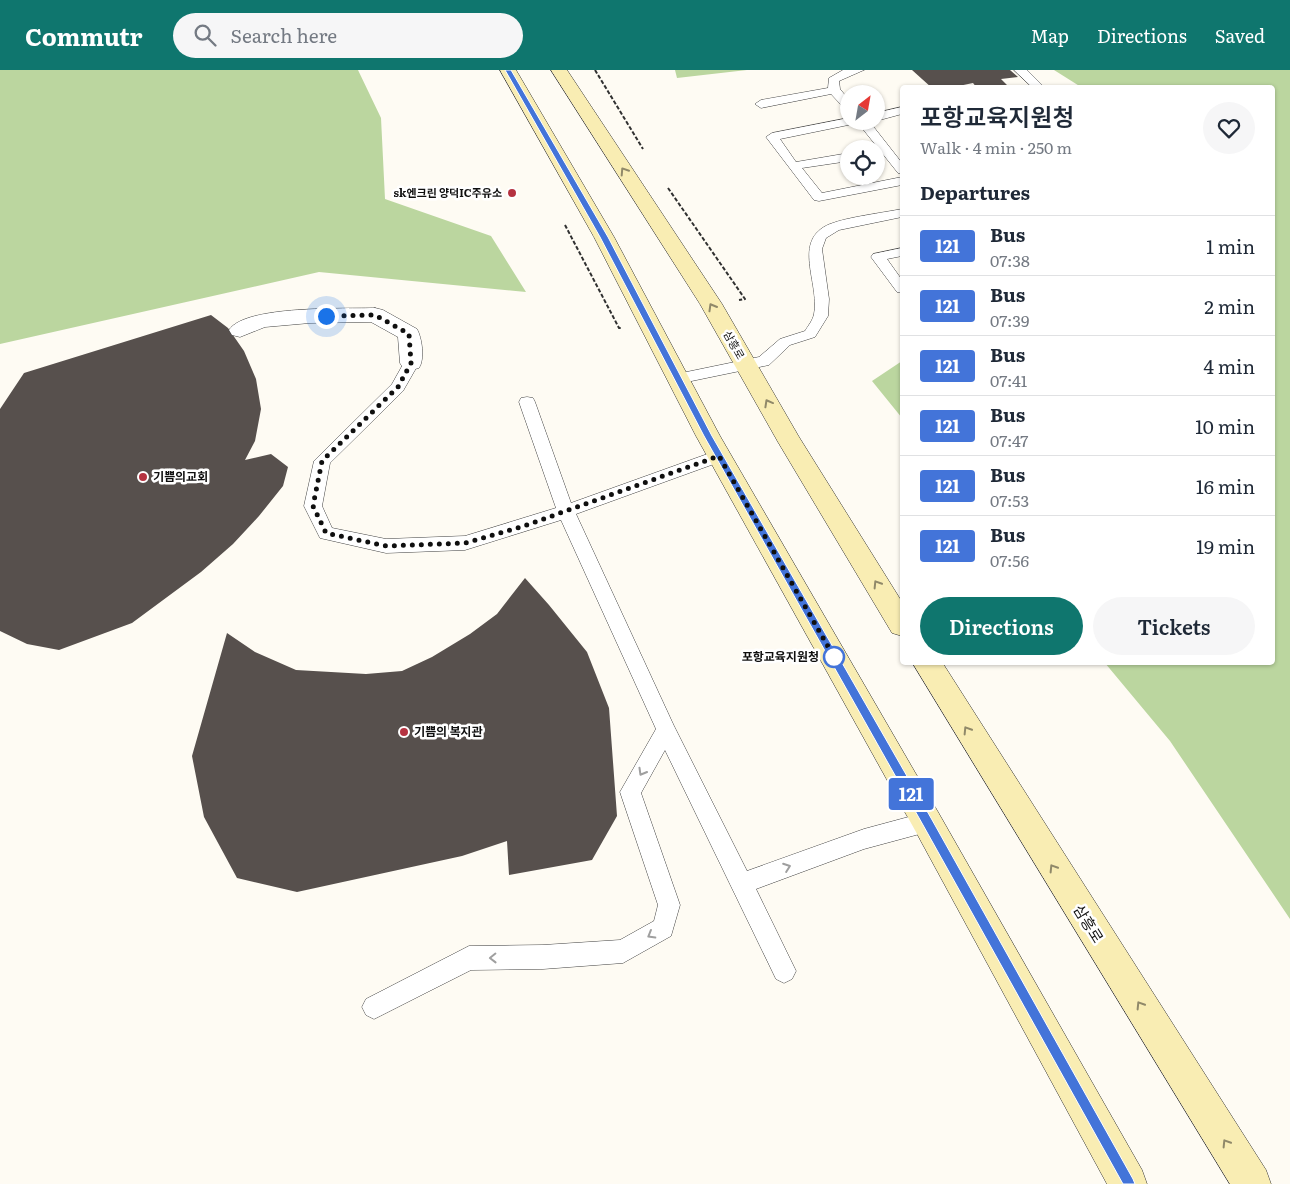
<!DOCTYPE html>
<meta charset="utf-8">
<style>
body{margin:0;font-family:Literata,"Noto Sans KR",serif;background:#f6f6f7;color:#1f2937;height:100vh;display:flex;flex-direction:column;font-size:19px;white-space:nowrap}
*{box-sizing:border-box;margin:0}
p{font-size:16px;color:#747a83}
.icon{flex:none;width:28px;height:28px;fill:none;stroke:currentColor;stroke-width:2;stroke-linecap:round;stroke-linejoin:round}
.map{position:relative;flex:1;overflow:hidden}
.sheet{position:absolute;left:900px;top:15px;width:375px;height:580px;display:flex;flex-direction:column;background:#fff;border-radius:5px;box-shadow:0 1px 4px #0004}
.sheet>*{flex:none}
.badge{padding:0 10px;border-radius:4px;font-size:18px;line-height:32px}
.needle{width:32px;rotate:31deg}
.buttons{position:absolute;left:840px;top:15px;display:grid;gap:10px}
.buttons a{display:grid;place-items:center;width:45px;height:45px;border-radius:50%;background:#fff;box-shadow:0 1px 4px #0004;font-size:25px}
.you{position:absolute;width:25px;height:25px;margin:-12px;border:4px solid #fff;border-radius:50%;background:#1a73e8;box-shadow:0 0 0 8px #1a73e833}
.map>.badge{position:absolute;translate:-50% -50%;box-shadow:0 0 0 2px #fff}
h2{padding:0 20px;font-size:19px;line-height:45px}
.round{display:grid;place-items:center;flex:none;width:52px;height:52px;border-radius:26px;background:#f6f6f7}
.head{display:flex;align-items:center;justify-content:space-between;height:85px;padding:0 20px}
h1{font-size:24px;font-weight:600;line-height:38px}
.button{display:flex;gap:10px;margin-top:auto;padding:10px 20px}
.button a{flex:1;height:58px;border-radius:30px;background:#0f766e;color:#fff;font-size:20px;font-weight:600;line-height:58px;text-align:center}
.button a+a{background:#f6f6f7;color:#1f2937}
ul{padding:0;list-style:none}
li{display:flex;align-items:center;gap:15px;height:60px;padding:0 20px;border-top:1px solid #e0e1e3}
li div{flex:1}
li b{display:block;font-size:19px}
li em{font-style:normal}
li .badge{min-width:55px;font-weight:700;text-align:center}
header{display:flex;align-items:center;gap:30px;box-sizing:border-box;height:70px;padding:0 25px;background:#0f766e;color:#fff}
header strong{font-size:24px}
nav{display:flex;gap:28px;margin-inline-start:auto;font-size:18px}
.search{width:350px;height:45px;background:#f6f6f7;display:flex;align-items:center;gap:12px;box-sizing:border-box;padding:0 18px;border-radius:28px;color:#747a83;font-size:19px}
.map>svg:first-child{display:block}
.forest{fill:#bbd69f}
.building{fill:#57504d}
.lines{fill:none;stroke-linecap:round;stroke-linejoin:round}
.service-casing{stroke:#424242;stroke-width:1}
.pedestrian-casing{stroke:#424242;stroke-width:1}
.secondary-casing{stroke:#313131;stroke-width:1}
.path{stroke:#313131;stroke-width:2;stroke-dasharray:4 2;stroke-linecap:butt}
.service{fill:#fff;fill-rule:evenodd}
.pedestrian{fill:#fff;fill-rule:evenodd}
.secondary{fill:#f9edb3;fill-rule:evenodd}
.oneway{stroke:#908969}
.oneway2{stroke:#9f9f9f}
.line{fill:#4374d9;stroke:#fff}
.walk{stroke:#0f0f0f;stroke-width:5;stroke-dasharray:0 9}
.poi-dot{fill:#b53240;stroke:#fff;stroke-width:2}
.stop-dot{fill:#fff;stroke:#4374d9;stroke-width:2.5}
.labels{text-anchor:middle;stroke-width:5;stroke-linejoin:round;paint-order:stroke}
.far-poi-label{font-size:11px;font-weight:bold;fill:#0f0f0f;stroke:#fff;text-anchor:end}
.far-street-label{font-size:11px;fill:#0f0f0f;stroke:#fff}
.poi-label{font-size:12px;font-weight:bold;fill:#0f0f0f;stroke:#fff;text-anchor:start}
.stop-label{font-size:12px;font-weight:bold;fill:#0f0f0f;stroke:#fff;text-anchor:end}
.near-street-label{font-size:15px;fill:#0f0f0f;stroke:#fff}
</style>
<header>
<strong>Commutr</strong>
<div class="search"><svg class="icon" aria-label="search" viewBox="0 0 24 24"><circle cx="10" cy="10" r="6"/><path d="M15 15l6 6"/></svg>Search here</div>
<nav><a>Map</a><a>Directions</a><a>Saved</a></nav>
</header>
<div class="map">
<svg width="1290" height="1114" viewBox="0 0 1290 1114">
<rect width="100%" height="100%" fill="#fefbf3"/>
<path class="forest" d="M 0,0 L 358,0 L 381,48 L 385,129 L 491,166 L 526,222 L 319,202 L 0,274 Z
M 675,0 L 747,0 L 677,8 Z
M 1054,0 L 1290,0 L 1290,849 L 1170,671 L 1105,593 L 1272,592 L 1272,18 L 1081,17 Z
M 902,291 L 902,348 L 872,311 Z"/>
<path class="building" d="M 912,0 L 1010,0 L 1018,7 L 1001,9 L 1010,18 L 977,18 L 973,13 L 949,18 L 932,18 Z
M 211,245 L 228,258 L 244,281 L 256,309 L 261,339 L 255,371 L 245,390 L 271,384 L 288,397 L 283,416 L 259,446 L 233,474 L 201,502 L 132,553 L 59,580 L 27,574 L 0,561 L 0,339 L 24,303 Z
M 525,508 L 549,535 L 587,582 L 609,638 L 617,746 L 592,790 L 509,805 L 507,771 L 462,786 L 297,822 L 237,808 L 204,747 L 192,686 L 227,563 L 255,582 L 296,600 L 366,604 L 402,601 L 432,587 L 470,564 L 497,544 Z"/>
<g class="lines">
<defs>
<path id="service" d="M 864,0 L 839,11 L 840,19 L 849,30 L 849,40 L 845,39 L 831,24 L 761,38 L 755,34 L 761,30 L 828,18 L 829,8 L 843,0 Z
M 1014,0 L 1027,0 L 1045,18 L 1033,18 Z
M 902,37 L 902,44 L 876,51 L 876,43 Z
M 849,48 L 849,51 L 869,51 L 902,93 L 902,104 L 898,103 L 858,53 L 780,69 L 796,92 L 849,83 L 849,91 L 802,98 L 822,123 L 902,107 L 902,115 L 819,131 L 814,130 L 766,67 L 772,63 Z
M 902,139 L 902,147 L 839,160 L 826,168 L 822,179 L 829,229 L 828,246 L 815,267 L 790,275 L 769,295 L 677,314 L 672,313 L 669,309 L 672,305 L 759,287 L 780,269 L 805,261 C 808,256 813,250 814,244 C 820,213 791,170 830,154 C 848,147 882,143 902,139 Z
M 902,178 L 902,186 L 887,189 L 902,210 L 902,223 L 897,222 L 871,187 L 873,184 Z
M 411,288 L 416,289 L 419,293 L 403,321 L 330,393 L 322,436 L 332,458 L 386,469 L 465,466 L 556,438 L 519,332 L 521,328 L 527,327 L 533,328 L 535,332 L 571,433 L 713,382 L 719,380 L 725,382 L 727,386 L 725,390 L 576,444 L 674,656 L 747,801 L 864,759 L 927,742 L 935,745 L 938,752 L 935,759 L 927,762 L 864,779 L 756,819 L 796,901 L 792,909 L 784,913 L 776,909 L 665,680 L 641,723 L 680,835 L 671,866 L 623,893 L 543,899 L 471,900 L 382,945 L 374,949 L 366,945 L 362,937 L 366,929 L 469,876 L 543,875 L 620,870 L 654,851 L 658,835 L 620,722 L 656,659 L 561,450 L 465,480 L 386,483 L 320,468 L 304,436 L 314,391 L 392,314 L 406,289 Z"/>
<path id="pedestrian" d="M 375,238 L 383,240 L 417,259 C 422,268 425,289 419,298 L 411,300 L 403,298 L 400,293 L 398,267 L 371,252 L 310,253 L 265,257 L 240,267 L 232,265 L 229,260 C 245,235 346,239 375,238 Z"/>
<path id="secondary" d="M 500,0 L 516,0 L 614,167 L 720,366 L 938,742 L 1142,1100 L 1147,1114 L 1107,1114 L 916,762 L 696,366 L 594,167 Z
M 551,0 L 567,0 L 722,234 L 799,367 L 902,532 L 902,566 L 892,563 L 778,372 L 700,234 Z
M 912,592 L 942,592 L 1266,1100 L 1271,1114 L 1230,1114 Z"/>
</defs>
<use href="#service" class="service-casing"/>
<use href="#pedestrian" class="pedestrian-casing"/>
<use href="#secondary" class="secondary-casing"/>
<path class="path" d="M 595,0 L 643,79
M 668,118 L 745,229 L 739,230
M 565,155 L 619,258 L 621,258"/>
<use href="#service" class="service"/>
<use href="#pedestrian" class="pedestrian"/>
<use href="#secondary" class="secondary"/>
</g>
<defs><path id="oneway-chevron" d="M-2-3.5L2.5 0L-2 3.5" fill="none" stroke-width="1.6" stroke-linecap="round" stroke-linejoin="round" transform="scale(1.25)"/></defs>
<g class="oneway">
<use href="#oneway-chevron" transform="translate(624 101) rotate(-123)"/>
<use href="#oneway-chevron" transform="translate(712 237) rotate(-120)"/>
<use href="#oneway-chevron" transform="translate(768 333) rotate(-119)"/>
<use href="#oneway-chevron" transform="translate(877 514) rotate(-122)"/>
<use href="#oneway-chevron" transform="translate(967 660) rotate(-122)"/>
<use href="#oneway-chevron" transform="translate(1053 798) rotate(-122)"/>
<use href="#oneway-chevron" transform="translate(1140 935) rotate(-122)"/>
<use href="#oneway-chevron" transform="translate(1226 1073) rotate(-122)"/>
</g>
<g class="oneway2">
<use href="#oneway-chevron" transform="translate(642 702) rotate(120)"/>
<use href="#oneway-chevron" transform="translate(787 797) rotate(-20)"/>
<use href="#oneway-chevron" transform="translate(651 865) rotate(150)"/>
<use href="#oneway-chevron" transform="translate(493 888) rotate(179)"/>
</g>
<path class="line" d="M 505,0 L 511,0 L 608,167 L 712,366 L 931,748 L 1133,1109 L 1135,1114 L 1123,1114 L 923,755 L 704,366 L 600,167 Z"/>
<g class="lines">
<path class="walk" d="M 326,246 L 375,245 L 409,264 L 411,293 L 398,317 L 322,391 L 313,436 L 326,463 L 386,476 L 465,473 L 524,456 L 719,386 L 834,587"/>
</g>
<g class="poi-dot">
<circle cx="512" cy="123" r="5"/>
<circle cx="143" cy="407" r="5"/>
<circle cx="404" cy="662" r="5"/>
</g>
<circle class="stop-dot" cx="834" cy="587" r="10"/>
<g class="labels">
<g class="far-poi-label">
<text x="502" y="127">sk엔크린 양덕IC주유소</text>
</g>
<g class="far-street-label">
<text transform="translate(734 275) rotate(60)" y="4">삼흥로</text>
</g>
<g class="poi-label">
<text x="153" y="411">기쁨의교회</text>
<text x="414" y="666">기쁨의 복지관</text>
</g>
<g class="stop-label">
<text x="819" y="591">포항교육지원청</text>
</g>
<g class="near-street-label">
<text transform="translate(1088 854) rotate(58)" y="5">삼흥로</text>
</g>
</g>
</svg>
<div class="buttons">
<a><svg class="needle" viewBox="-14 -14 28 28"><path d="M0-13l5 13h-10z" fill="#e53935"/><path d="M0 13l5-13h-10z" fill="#747a83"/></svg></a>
<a><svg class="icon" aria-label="locate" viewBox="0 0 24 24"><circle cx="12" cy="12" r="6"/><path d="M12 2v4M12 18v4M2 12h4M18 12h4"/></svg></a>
</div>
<div class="you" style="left:326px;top:246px"></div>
<b class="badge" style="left:911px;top:724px;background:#4374d9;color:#fff">121</b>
<section class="sheet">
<div class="head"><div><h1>포항교육지원청</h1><p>Walk · 4 min · 250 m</p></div><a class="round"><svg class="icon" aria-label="heart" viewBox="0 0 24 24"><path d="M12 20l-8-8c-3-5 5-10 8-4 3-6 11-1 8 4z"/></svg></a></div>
<h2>Departures</h2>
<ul>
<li><span class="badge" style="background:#4374d9;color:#fff">121</span><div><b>Bus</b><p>07:38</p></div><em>1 min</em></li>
<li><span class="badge" style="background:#4374d9;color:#fff">121</span><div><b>Bus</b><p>07:39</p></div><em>2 min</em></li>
<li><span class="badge" style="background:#4374d9;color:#fff">121</span><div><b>Bus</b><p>07:41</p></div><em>4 min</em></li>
<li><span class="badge" style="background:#4374d9;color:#fff">121</span><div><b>Bus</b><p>07:47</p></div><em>10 min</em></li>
<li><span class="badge" style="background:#4374d9;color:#fff">121</span><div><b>Bus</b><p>07:53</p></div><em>16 min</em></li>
<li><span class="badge" style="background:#4374d9;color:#fff">121</span><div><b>Bus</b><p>07:56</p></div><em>19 min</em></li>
</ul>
<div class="button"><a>Directions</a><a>Tickets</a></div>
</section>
</div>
